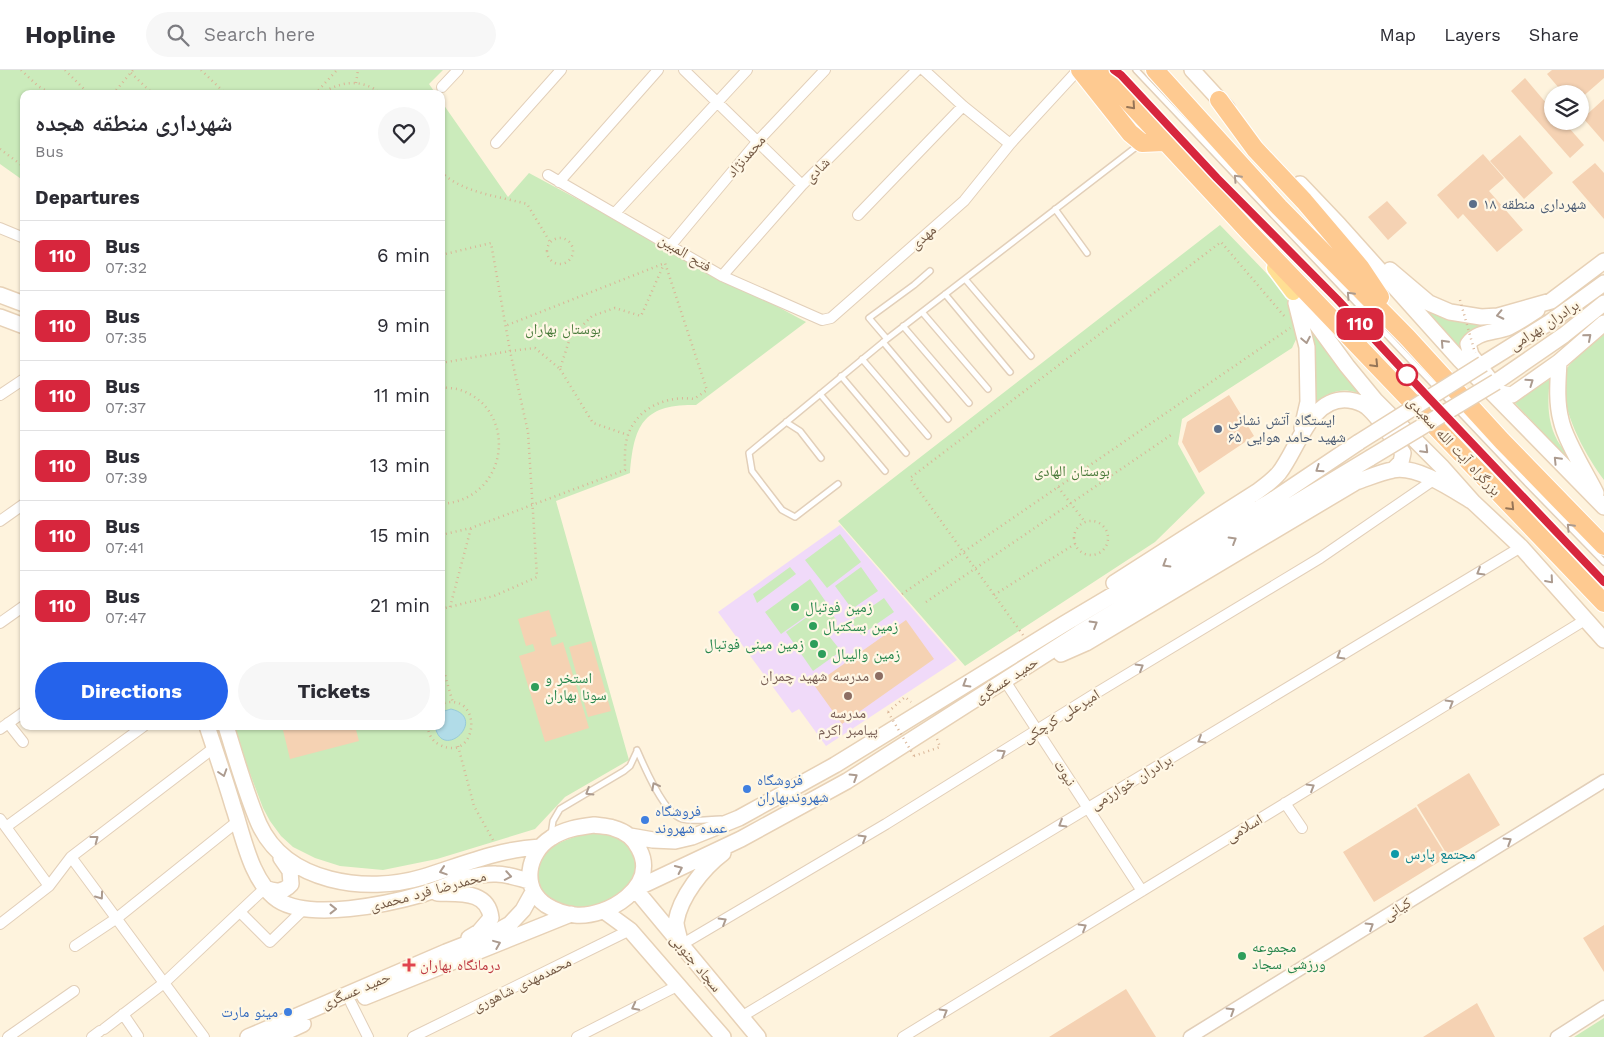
<!DOCTYPE html>
<meta charset="utf-8">
<style>
body{margin:0;font-family:"Work Sans","Noto Naskh Arabic",sans-serif;background:#f7f7f7;color:#2b2b33;height:100vh;display:flex;flex-direction:column;font-size:19px;white-space:nowrap}
*{box-sizing:border-box;margin:0}
p{font-size:16px;color:#7c7c81}
.icon{flex:none;width:28px;height:28px;fill:none;stroke:currentColor;stroke-width:2;stroke-linecap:round;stroke-linejoin:round}
.map{position:relative;flex:1;overflow:hidden}
.side{position:absolute;left:20px;top:20px;width:425px;height:640px;display:flex;flex-direction:column;background:#fff;border-radius:10px;box-shadow:0 1px 4px #0004}
.side>*{flex:none}
.badge{padding:0 10px;border-radius:8px;font-size:18px;line-height:32px}
.fabs{position:absolute;left:1544px;top:15px;display:grid;gap:10px}
.fabs a{display:grid;place-items:center;width:45px;height:45px;border-radius:50%;background:#fff;box-shadow:0 1px 4px #0004;font-size:25px}
.map>.badge{position:absolute;translate:-50% -50%;box-shadow:0 0 0 2px #fff}
h2{padding:0 15px;font-size:19px;line-height:45px}
.round{display:grid;place-items:center;flex:none;width:52px;height:52px;border-radius:26px;background:#f7f7f7}
.summary{display:flex;align-items:center;justify-content:space-between;height:85px;padding:0 15px}
h1{font-size:24px;font-weight:700;line-height:38px}
.action{display:flex;gap:10px;margin-top:auto;padding:10px 15px}
.action a{flex:1;height:58px;border-radius:30px;background:#2563eb;color:#fff;font-size:20px;font-weight:700;line-height:58px;text-align:center}
.action a+a{background:#f7f7f7;color:#2b2b33}
ul{padding:0;list-style:none}
li{display:flex;align-items:center;gap:15px;height:70px;padding:0 15px;border-top:1px solid #e1e1e2}
li div{flex:1}
li b{display:block;font-size:19px}
li em{font-style:normal}
li .badge{min-width:55px;font-weight:700;text-align:center}
header{display:flex;align-items:center;gap:30px;box-sizing:border-box;height:70px;padding:0 25px;background:#fff;border-bottom:1px solid #e1e1e2}
header strong{font-size:24px}
nav{display:flex;gap:28px;margin-inline-start:auto;font-size:18px}
.search{width:350px;height:45px;background:#f7f7f7;display:flex;align-items:center;gap:12px;box-sizing:border-box;padding:0 18px;border-radius:28px;color:#7c7c81;font-size:19px}
.map>svg:first-child{display:block}
.education{fill:#f0daf9}
.green{fill:#cbebbb}
.water{fill:#b1dce8;stroke:#96cada}
.building{fill:#f5d2b3}
.lines{fill:none;stroke-linecap:round;stroke-linejoin:round}
.service-casing{stroke:#e2cfb9;stroke-width:8}
.minor-casing{stroke:#e2cfb9;stroke-width:12}
.tertiary-casing{stroke:#e2cfb9;stroke-width:15}
.secondary-casing{stroke:#e7d1b6;stroke-width:18}
.primary-casing{stroke:#fff;stroke-width:19}
.trunk-casing{stroke:#fff;stroke-width:20}
.path{stroke:#d9b597;stroke-width:2.5;stroke-dasharray:1 4;stroke-linecap:butt}
.service{stroke:#fff;stroke-width:5}
.minor{stroke:#fff;stroke-width:10}
.tertiary{stroke:#fff;stroke-width:12}
.secondary{stroke:#fff;stroke-width:15}
.primary{stroke:#ffdf93;stroke-width:16}
.trunk{stroke:#feca91;stroke-width:18}
.secondary-bridge-casing{stroke:#e7d1b6;stroke-width:18;stroke-linecap:butt}
.path-bridge{stroke:#d9b597;stroke-width:2.5;stroke-dasharray:1 4;stroke-linecap:butt}
.secondary-bridge{stroke:#fff;stroke-width:15}
.oneway{stroke:#967557}
.oneway2{stroke:#ac9b8f}
.line-casing{stroke:#fff;stroke-width:11}
.line{stroke:#d7263d;stroke-width:8}
.service-dot{fill:#5c6f8a;stroke:#fff7e5;stroke-width:2}
.stop-dot{fill:#fff;stroke:#d7263d;stroke-width:2.5}
.leisure-dot{fill:#2e9e5b;stroke:#fff7e5;stroke-width:2}
.education-dot{fill:#8d6e63;stroke:#fff7e5;stroke-width:2}
.shop-dot{fill:#3f7fe0;stroke:#fff7e5;stroke-width:2}
.culture-dot{fill:#0f9aa8;stroke:#fff7e5;stroke-width:2}
.health-dot{fill:#e0444e;stroke:#fff7e5;stroke-width:2}
.labels{text-anchor:middle;stroke-width:4.5;stroke-linejoin:round;paint-order:stroke}
.street-label{font-size:15px;fill:#745944;stroke:#fff7e5}
.service-label{font-size:15px;fill:#4e5e75;stroke:#fff7e5;text-anchor:start}
.park-label{font-size:15px;fill:#4a7b3b;stroke:#fff7e5}
.leisure-label{font-size:15px;fill:#27864d;stroke:#fff7e5;text-anchor:start}
.education-label{font-size:15px;fill:#785e54;stroke:#fff7e5;text-anchor:end}
.shop-label{font-size:15px;fill:#366cbe;stroke:#fff7e5;text-anchor:start}
.culture-label{font-size:15px;fill:#0d838f;stroke:#fff7e5;text-anchor:start}
.health-label{font-size:15px;fill:#be3a42;stroke:#fff7e5;text-anchor:start}
</style>
<header>
<strong>Hopline</strong>
<div class="search"><svg class="icon" aria-label="search" viewBox="0 0 24 24"><circle cx="10" cy="10" r="6"/><path d="M15 15l6 6"/></svg>Search here</div>
<nav><a>Map</a><a>Layers</a><a>Share</a></nav>
</header>
<div class="map">
<svg width="1604" height="967" viewBox="0 0 1604 967">
<rect width="100%" height="100%" fill="#fef3dd"/>
<path class="education" d="M 840,455 L 957,590 L 826,676 L 799,639 L 792,643 L 718,542 Z"/>
<path class="green" d="M 0,0 L 443,0 L 429,14 L 436,24 L 24,24 L 24,111 L 0,94 Z
M 441,31 L 508,127 L 529,103 L 806,252 L 696,335 C 643,334 634,355 630,403 L 556,431 L 629,690 L 565,727 L 535,759 L 437,789 L 383,800 L 340,796 L 315,788 L 293,777 L 281,766 L 270,751 L 263,738 L 232,656 L 441,656 Z
M 1220,155 L 1274,211 L 1285,225 L 1295,245 L 1299,263 L 1292,278 L 1182,349 L 1178,374 L 1205,423 L 1155,472 L 965,596 L 838,451 Z
M 1411,228 L 1507,249 L 1467,269 L 1461,280 Z
M 1307,249 L 1337,296 L 1368,328 C 1346,315 1331,320 1312,335 Z
M 1604,264 L 1604,410 C 1585,385 1554,330 1567,299 C 1570,291 1597,271 1604,264 Z
M 1550,309 C 1547,333 1547,356 1561,376 C 1567,385 1575,392 1579,402 L 1514,332 Z
M 840,464 L 861,492 L 827,518 L 805,490 Z
M 790,497 L 796,504 L 757,533 L 753,524 Z
M 861,497 L 878,521 L 852,539 L 835,516 Z
M 810,509 L 826,532 L 781,564 L 765,542 Z
M 884,528 L 894,542 L 861,565 L 851,551 Z
M 825,534 L 837,551 L 825,561 L 841,581 L 813,601 L 786,562 Z
M 592,763 C 598,763 605,763 611,765 C 631,771 643,796 630,814 C 615,834 585,842 561,835 C 550,831 540,826 537,813 C 530,780 567,767 592,763 Z
M 1604,948 L 1604,967 L 1574,967 Z"/>
<path class="water" d="M 451,639 C 489,648 442,693 435,656 L 441,656 L 441,642 Z"/>
<path class="building" d="M 1552,0 L 1604,0 L 1604,8 L 1580,29 L 1580,24 L 1564,24 L 1547,4 Z
M 1525,8 L 1552,40 L 1552,51 L 1563,51 L 1584,75 L 1570,88 L 1511,21 Z
M 1604,29 L 1604,72 L 1583,48 Z
M 1520,65 L 1553,103 L 1524,129 L 1490,91 Z
M 1483,84 L 1504,108 L 1489,121 L 1523,160 L 1497,182 L 1463,144 L 1458,149 L 1437,125 Z
M 1595,93 L 1604,103 L 1604,149 L 1572,112 Z
M 1387,131 L 1407,153 L 1388,170 L 1368,147 Z
M 1229,325 L 1254,366 L 1199,403 L 1182,372 L 1187,352 Z
M 549,540 L 557,566 L 550,568 L 552,576 L 563,572 L 589,658 L 545,672 L 519,586 L 535,581 L 533,574 L 526,576 L 518,549 Z
M 906,550 L 934,589 L 842,654 L 814,615 Z
M 591,571 L 611,641 L 588,647 L 569,577 Z
M 282,656 L 355,656 L 359,671 L 290,689 Z
M 1469,703 L 1500,755 L 1448,786 L 1417,735 Z
M 1416,737 L 1447,787 L 1374,832 L 1343,782 Z
M 1604,855 L 1604,902 L 1583,868 Z
M 1126,919 L 1156,967 L 1049,967 Z
M 1477,933 L 1495,967 L 1423,967 Z"/>
<g class="lines">
<defs>
<path id="service" d="M 1113,0 L 1121,5 L 1217,108 L 1337,229 L 1417,316 L 1604,512
M 1136,0 L 1528,414 L 1604,492
M 1055,139 L 1087,183
M 965,209 L 1031,286
M 945,224 L 1010,302
M 922,242 L 988,319
M 903,256 L 969,333
M 887,269 L 869,248 L 914,215 L 930,201
M 883,272 L 948,349
M 862,289 L 928,366
M 841,306 L 906,383
M 820,324 L 885,401
M 786,352 L 800,361 L 821,388
M 838,414 L 795,447 L 782,440 L 752,401 L 749,383 L 887,269 L 1140,74
M 637,680 C 644,696 664,744 682,749 C 693,752 709,749 721,749
M 551,765 L 553,751 L 560,739 L 624,701 L 630,696 L 637,681"/>
<path id="minor" d="M 684,0 L 802,115
M 924,0 L 963,36 L 1010,74
M 442,17 L 458,0
M 496,73 L 561,0
M 548,105 L 722,206 L 822,250 L 831,248 L 964,131 L 1010,74 L 1078,0
M 559,112 L 658,0
M 615,143 L 747,0
M 858,145 L 963,36
M 0,158 L 24,168
M 671,175 L 757,72 L 825,0
M 722,206 L 802,115 L 917,0
M 0,325 L 24,309
M 0,451 L 24,434
M 0,553 L 24,536
M 1005,611 L 1142,821
M 8,653 L 23,672
M 0,659 L 24,642
M 1285,733 L 1302,758
M 0,749 L 49,816
M 6,757 L 144,656
M 71,787 L 204,967
M 240,842 L 270,872 L 305,838
M 0,854 L 49,816 L 71,787 L 215,677
M 681,875 L 886,754 L 1093,625 L 1320,488 L 1435,409
M 75,876 L 117,848 L 238,751
M 351,933 L 368,967
M 123,944 L 138,966
M 741,947 L 1521,477
M 104,959 L 164,913 L 265,818
M 8,967 L 74,921
M 92,967 L 100,961
M 413,967 L 630,860
M 577,967 L 679,915
M 903,967 L 1585,550"/>
<path id="tertiary" d="M 1190,967 L 1604,711
M 1557,967 L 1604,937"/>
<path id="secondary" d="M 1192,0 L 1227,38
M 1300,114 L 1339,155 L 1460,290 L 1604,437
M 1390,200 L 1429,233 L 1450,242 L 1481,247 L 1498,246 L 1551,231 L 1604,191
M 1293,222 L 1347,296 L 1375,330 L 1441,396 L 1473,432 L 1521,477 L 1604,570
M 0,225 L 24,234
M 1296,233 L 1307,277 L 1308,332 L 1302,358
M 1537,240 C 1528,246 1519,252 1509,257 C 1495,263 1477,261 1468,274 L 1471,285 L 1500,323 L 1512,325 L 1559,292
M 0,247 L 24,256
M 1483,294 L 1550,252 L 1604,213
M 1496,312 L 1564,265 L 1604,233
M 1596,423 C 1586,403 1565,370 1561,350 C 1556,331 1558,311 1559,292 L 1604,253
M 1114,513 L 1258,421 C 1265,416 1273,410 1279,403 C 1298,379 1311,325 1349,330 C 1356,331 1362,333 1367,337 C 1381,349 1392,368 1403,383 L 1401,392 L 1394,399
M 1061,584 L 1086,573 L 1356,412 C 1368,408 1381,402 1393,400 C 1417,395 1453,420 1473,432
M 207,656 C 216,683 225,709 233,736 C 243,765 251,812 278,830 C 310,851 388,834 423,824 C 446,817 471,803 496,804 C 507,804 518,808 529,811
M 226,656 C 236,688 246,724 259,754 C 286,813 366,824 423,807 C 462,795 499,779 540,777
M 594,755 C 600,756 607,756 613,758 C 624,761 634,768 639,779 C 659,816 608,848 575,845 C 565,844 554,840 546,835 C 521,818 527,783 551,768 C 564,759 579,757 594,755 Z
M 630,766 L 653,770 L 675,771 L 692,767 L 739,748 L 835,695 L 1064,554 L 1271,431 L 1359,372
M 265,818 C 275,822 283,823 291,814 L 290,801 L 281,788
M 437,823 C 459,824 488,820 491,848 L 479,862 L 469,868
M 604,841 L 630,860 L 723,967
M 680,871 C 679,865 676,858 676,852 C 680,827 703,798 723,783
M 365,927 L 571,844
M 248,967 L 446,882 L 492,864 L 510,854 L 523,840 L 533,822
M 275,967 L 303,954
M 758,967 L 635,819 L 741,769 L 847,711 L 1079,563 L 1370,388"/>
<path id="primary" d="M 1275,198 L 1293,222"/>
<path id="trunk" d="M 1080,0 L 1130,63 L 1142,73 L 1164,72
M 1099,0 L 1247,160 L 1604,533
M 1155,0 L 1279,137 L 1407,267 L 1502,371 L 1604,476
M 1219,30 L 1255,79 L 1304,131 L 1360,197 L 1380,227"/>
</defs>
<use href="#service" class="service-casing"/>
<use href="#minor" class="minor-casing"/>
<use href="#tertiary" class="tertiary-casing"/>
<use href="#secondary" class="secondary-casing"/>
<use href="#primary" class="primary-casing"/>
<use href="#trunk" class="trunk-casing"/>
<path class="path" d="M 21,0 L 38,16 L 52,24
M 65,0 L 89,24
M 201,0 L 226,24
M 131,3 L 153,24
M 356,13 L 358,0
M 113,24 L 133,0
M 315,24 L 337,0
M 321,24 C 340,11 363,8 381,24
M 0,79 L 24,97
M 441,102 C 463,123 498,126 527,134 L 550,172
M547 181a13 13 0 1 1 26 0a13 13 0 1 1-26 0Z
M 441,185 L 491,173 L 510,281 L 528,362 L 537,507 L 494,526 L 441,539
M 441,293 L 510,281 L 535,278 L 560,299 L 570,268 L 592,246 L 615,238 L 641,246 L 664,194
M 560,299 L 593,353 L 628,365
M 441,317 C 446,318 452,318 457,319 C 519,336 511,430 441,434
M 1058,417 L 1085,452
M1074 468a17 17 0 1 1 34 0a17 17 0 1 1-34 0Z
M 441,465 L 471,458 L 625,400 C 625,389 624,376 628,365 C 637,338 667,325 694,329 L 707,320 L 665,193 L 505,256
M 902,524 L 1290,258
M 994,525 L 1075,474
M 926,532 L 1171,365
M 450,537 L 471,458
M 1023,565 L 910,408 L 1221,172 L 1285,247
M 441,591 L 453,633
M 888,642 L 905,627 L 911,632
M 428,656 C 428,664 432,671 440,675 C 479,694 484,619 441,634
M 458,676 L 474,736 L 493,770
M 914,686 L 940,677 L 937,669"/>
<use href="#service" class="service"/>
<use href="#minor" class="minor"/>
<use href="#tertiary" class="tertiary"/>
<use href="#secondary" class="secondary"/>
<use href="#primary" class="primary"/>
<use href="#trunk" class="trunk"/>
<defs>
<path id="secondary-bridge" d="M 1359,372 L 1483,294
M 1370,388 L 1496,312"/>
</defs>
<use href="#secondary-bridge" class="secondary-bridge-casing"/>
<path class="path-bridge" d="M 1460,230 L 1475,283
M 888,642 L 914,686"/>
<use href="#secondary-bridge" class="secondary-bridge"/>
</g>
<defs><path id="oneway-chevron" d="M-2-3.5L2.5 0L-2 3.5" fill="none" stroke-width="1.6" stroke-linecap="round" stroke-linejoin="round" transform="scale(1.25)"/></defs>
<g class="oneway">
<use href="#oneway-chevron" transform="translate(1132 36) rotate(48)"/>
<use href="#oneway-chevron" transform="translate(1375 294) rotate(46)"/>
<use href="#oneway-chevron" transform="translate(1511 437) rotate(46)"/>
</g>
<g class="oneway2">
<use href="#oneway-chevron" transform="translate(1237 108) rotate(-133)"/>
<use href="#oneway-chevron" transform="translate(1350 225) rotate(-133)"/>
<use href="#oneway-chevron" transform="translate(1500 245) rotate(168)"/>
<use href="#oneway-chevron" transform="translate(1588 267) rotate(-41)"/>
<use href="#oneway-chevron" transform="translate(1306 270) rotate(79)"/>
<use href="#oneway-chevron" transform="translate(1444 273) rotate(-133)"/>
<use href="#oneway-chevron" transform="translate(1530 312) rotate(-35)"/>
<use href="#oneway-chevron" transform="translate(1425 380) rotate(45)"/>
<use href="#oneway-chevron" transform="translate(1557 390) rotate(-134)"/>
<use href="#oneway-chevron" transform="translate(1319 399) rotate(146)"/>
<use href="#oneway-chevron" transform="translate(1570 457) rotate(-134)"/>
<use href="#oneway-chevron" transform="translate(1233 470) rotate(-31)"/>
<use href="#oneway-chevron" transform="translate(1166 494) rotate(149)"/>
<use href="#oneway-chevron" transform="translate(1480 502) rotate(149)"/>
<use href="#oneway-chevron" transform="translate(1550 510) rotate(49)"/>
<use href="#oneway-chevron" transform="translate(1094 554) rotate(-31)"/>
<use href="#oneway-chevron" transform="translate(1340 586) rotate(149)"/>
<use href="#oneway-chevron" transform="translate(1140 597) rotate(-31)"/>
<use href="#oneway-chevron" transform="translate(966 614) rotate(149)"/>
<use href="#oneway-chevron" transform="translate(1450 633) rotate(-31)"/>
<use href="#oneway-chevron" transform="translate(1201 670) rotate(149)"/>
<use href="#oneway-chevron" transform="translate(1002 683) rotate(-32)"/>
<use href="#oneway-chevron" transform="translate(223 703) rotate(72)"/>
<use href="#oneway-chevron" transform="translate(854 707) rotate(-32)"/>
<use href="#oneway-chevron" transform="translate(655 716) rotate(-118)"/>
<use href="#oneway-chevron" transform="translate(1311 717) rotate(-31)"/>
<use href="#oneway-chevron" transform="translate(589 722) rotate(148)"/>
<use href="#oneway-chevron" transform="translate(1062 754) rotate(149)"/>
<use href="#oneway-chevron" transform="translate(863 768) rotate(-31)"/>
<use href="#oneway-chevron" transform="translate(95 769) rotate(-37)"/>
<use href="#oneway-chevron" transform="translate(1508 771) rotate(-32)"/>
<use href="#oneway-chevron" transform="translate(679 799) rotate(-25)"/>
<use href="#oneway-chevron" transform="translate(443 801) rotate(162)"/>
<use href="#oneway-chevron" transform="translate(508 806) rotate(10)"/>
<use href="#oneway-chevron" transform="translate(100 826) rotate(54)"/>
<use href="#oneway-chevron" transform="translate(333 839)"/>
<use href="#oneway-chevron" transform="translate(723 851) rotate(-31)"/>
<use href="#oneway-chevron" transform="translate(1370 856) rotate(-32)"/>
<use href="#oneway-chevron" transform="translate(1083 857) rotate(-31)"/>
<use href="#oneway-chevron" transform="translate(497 874) rotate(-22)"/>
<use href="#oneway-chevron" transform="translate(635 937) rotate(153)"/>
<use href="#oneway-chevron" transform="translate(1231 941) rotate(-32)"/>
<use href="#oneway-chevron" transform="translate(944 942) rotate(-31)"/>
</g>
<g class="lines">
<defs>
<path id="line" d="M 1114,0 L 1121,5 L 1217,108 L 1337,229 L 1429,328 L 1604,512"/>
</defs>
<use href="#line" class="line-casing"/>
<use href="#line" class="line"/>
</g>
<g class="service-dot">
<circle cx="1473" cy="134" r="5"/>
<circle cx="1218" cy="359" r="5"/>
</g>
<circle class="stop-dot" cx="1407" cy="305" r="10"/>
<g class="leisure-dot">
<circle cx="795" cy="537" r="5"/>
<circle cx="813" cy="556" r="5"/>
<circle cx="814" cy="574" r="5"/>
<circle cx="822" cy="584" r="5"/>
<circle cx="535" cy="617" r="5"/>
<circle cx="1242" cy="886" r="5"/>
</g>
<g class="education-dot">
<circle cx="879" cy="606" r="5"/>
<circle cx="848" cy="626" r="5"/>
</g>
<g class="shop-dot">
<circle cx="747" cy="719" r="5"/>
<circle cx="645" cy="750" r="5"/>
<circle cx="288" cy="942" r="5"/>
</g>
<circle class="culture-dot" cx="1395" cy="784" r="5"/>
<path class="health-dot" d="M406.5 887.5h5v5h5v5h-5v5h-5v-5h-5v-5h5z"/>
<g class="labels">
<g class="street-label">
<text transform="translate(746 86) rotate(-49)" y="5">محمدنژاد</text>
<text transform="translate(817 100) rotate(-45)" y="5">شادی</text>
<text transform="translate(923 167) rotate(-41)" y="5">مهدی</text>
<text transform="translate(685 183) rotate(31)" y="5">فتح المبین</text>
<text transform="translate(1544 255) rotate(-33)" y="5">برادران بهرامی</text>
<text transform="translate(1454 376) rotate(47)" y="5">بزرگراه آیت الله سعیدی</text>
<text transform="translate(1006 610) rotate(-33)" y="5">حمید عسگری</text>
<text transform="translate(1061 646) rotate(-32)" y="5">امیرعلی کرچکی</text>
<text transform="translate(1065 703) rotate(57)" y="5">نبوت</text>
<text transform="translate(1131 712) rotate(-31)" y="5">برادران خوارزمی</text>
<text transform="translate(1244 758) rotate(-31)" y="5">اسلامی</text>
<text transform="translate(428 821) rotate(-15)" y="5">محمدرضا فرد محمدی</text>
<text transform="translate(1397 839) rotate(-32)" y="5">کیانی</text>
<text transform="translate(696 893) rotate(50)" y="5">سجاد جنوبی</text>
<text transform="translate(522 914) rotate(-26)" y="5">محمدمهدی شاهوری</text>
<text transform="translate(356 920) rotate(-23)" y="5">حمید عسگری</text>
</g>
<g class="service-label">
<text x="1483" y="139">شهرداری منطقه ۱۸</text>
<text x="1228" y="355">ایستگاه آتش نشانی<tspan x="1228" dy="17">۶۵ شهید حامد هوایی</tspan></text>
</g>
<g class="park-label">
<text x="563" y="264">بوستان بهاران</text>
<text x="1072" y="406">بوستان الهادی</text>
</g>
<g class="leisure-label">
<text x="805" y="542">زمین فوتبال</text>
<text x="823" y="561">زمین بسکتبال</text>
<text x="804" y="579" text-anchor="end">زمین مینی فوتبال</text>
<text x="832" y="589">زمین والیبال</text>
<text x="545" y="613">استخر و<tspan x="545" dy="17">سونا بهاران</tspan></text>
<text x="1252" y="882">مجموعه<tspan x="1252" dy="17">ورزشی سجاد</tspan></text>
</g>
<g class="education-label">
<text x="869" y="611">مدرسه شهید چمران</text>
<text x="848" y="648" text-anchor="middle">مدرسه<tspan x="848" dy="17">پیامبر اکرم</tspan></text>
</g>
<g class="shop-label">
<text x="757" y="715">فروشگاه<tspan x="757" dy="17">شهروندبهاران</tspan></text>
<text x="655" y="746">فروشگاه<tspan x="655" dy="17">عمده شهروند</tspan></text>
<text x="278" y="947" text-anchor="end">مینو مارت</text>
</g>
<g class="culture-label">
<text x="1405" y="789">مجتمع پارس</text>
</g>
<g class="health-label">
<text x="420" y="900">درمانگاه بهاران</text>
</g>
</g>
</svg>
<div class="fabs">
<a><svg class="icon" aria-label="layers" viewBox="0 0 24 24"><path d="M12 4l9 5-9 5-9-5zM3 14l9 5 9-5"/></svg></a>
</div>
<b class="badge" style="left:1360px;top:254px;background:#d7263d;color:#fff">110</b>
<section class="side">
<div class="summary"><div><h1>شهرداری منطقه هجده</h1><p>Bus</p></div><a class="round"><svg class="icon" aria-label="heart" viewBox="0 0 24 24"><path d="M12 20l-8-8c-3-5 5-10 8-4 3-6 11-1 8 4z"/></svg></a></div>
<h2>Departures</h2>
<ul>
<li><span class="badge" style="background:#d7263d;color:#fff">110</span><div><b>Bus</b><p>07:32</p></div><em>6 min</em></li>
<li><span class="badge" style="background:#d7263d;color:#fff">110</span><div><b>Bus</b><p>07:35</p></div><em>9 min</em></li>
<li><span class="badge" style="background:#d7263d;color:#fff">110</span><div><b>Bus</b><p>07:37</p></div><em>11 min</em></li>
<li><span class="badge" style="background:#d7263d;color:#fff">110</span><div><b>Bus</b><p>07:39</p></div><em>13 min</em></li>
<li><span class="badge" style="background:#d7263d;color:#fff">110</span><div><b>Bus</b><p>07:41</p></div><em>15 min</em></li>
<li><span class="badge" style="background:#d7263d;color:#fff">110</span><div><b>Bus</b><p>07:47</p></div><em>21 min</em></li>
</ul>
<div class="action"><a>Directions</a><a>Tickets</a></div>
</section>
</div>
